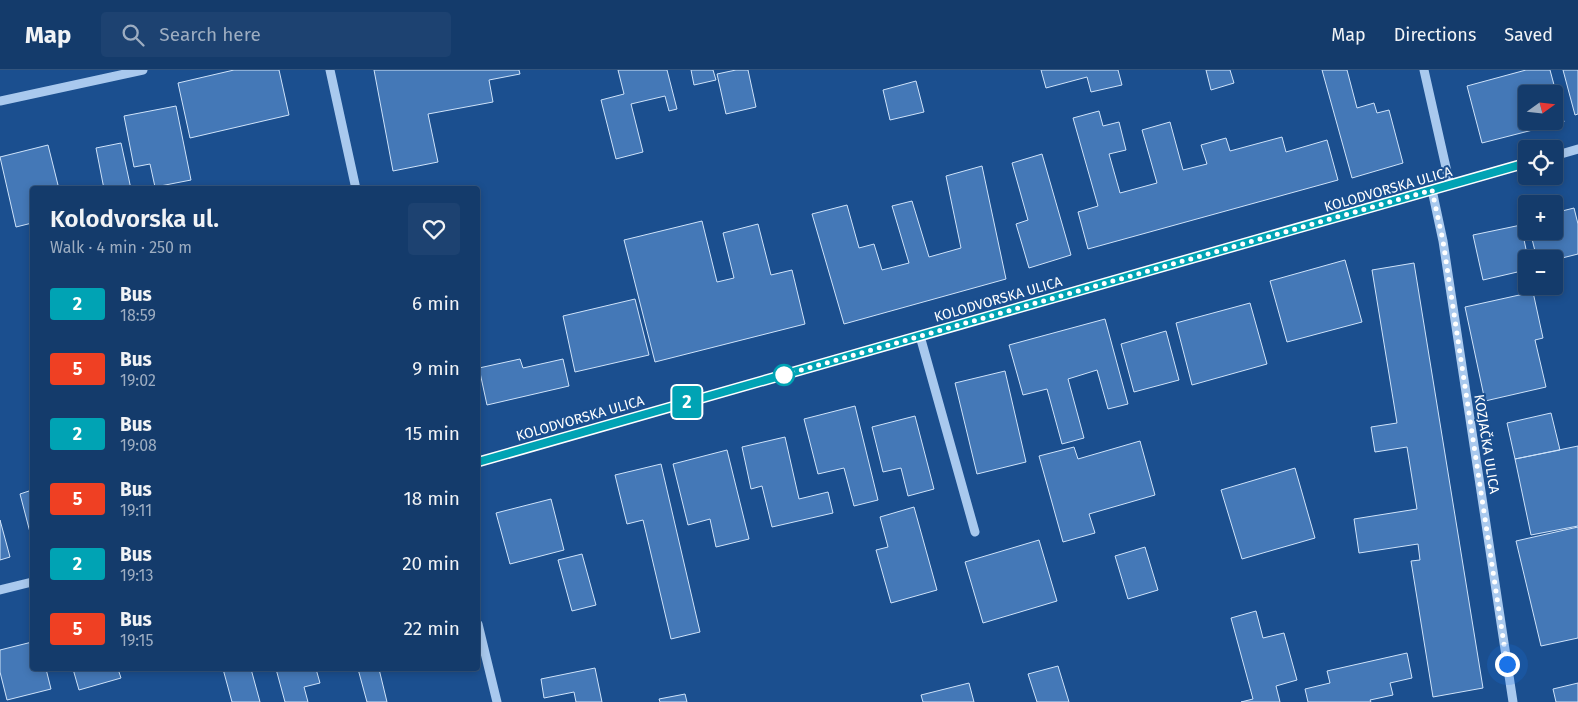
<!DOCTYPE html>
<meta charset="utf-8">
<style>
body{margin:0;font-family:"Fira Sans",sans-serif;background:#1d4271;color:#f1f3f6;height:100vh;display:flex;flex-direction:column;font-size:19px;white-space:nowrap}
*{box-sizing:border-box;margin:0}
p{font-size:16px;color:#9dadc1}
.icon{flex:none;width:28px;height:28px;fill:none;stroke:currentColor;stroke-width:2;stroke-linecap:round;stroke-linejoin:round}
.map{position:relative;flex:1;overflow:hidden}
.panel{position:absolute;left:30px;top:116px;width:450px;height:485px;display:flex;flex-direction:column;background:#143b6b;border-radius:5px;box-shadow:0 2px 8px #0003,0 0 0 1px #33557e}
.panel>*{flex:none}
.badge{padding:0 10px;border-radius:4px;font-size:18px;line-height:32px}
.needle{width:32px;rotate:75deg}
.controls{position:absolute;left:1518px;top:15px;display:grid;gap:10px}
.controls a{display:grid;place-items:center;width:45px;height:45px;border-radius:5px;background:#143b6b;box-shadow:0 2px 8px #0003,0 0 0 1px #33557e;font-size:25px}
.you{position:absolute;width:25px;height:25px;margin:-12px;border:4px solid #fff;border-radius:50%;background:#1a73e8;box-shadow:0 0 0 8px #1a73e833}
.map>.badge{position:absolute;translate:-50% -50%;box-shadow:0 0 0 2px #fff}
.round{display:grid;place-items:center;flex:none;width:52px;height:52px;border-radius:5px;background:#1d4271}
.headline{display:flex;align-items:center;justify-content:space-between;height:85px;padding:0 20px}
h1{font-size:24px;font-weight:600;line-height:38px}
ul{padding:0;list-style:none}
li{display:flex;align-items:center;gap:15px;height:65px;padding:0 20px}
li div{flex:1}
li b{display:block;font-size:19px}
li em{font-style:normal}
li .badge{min-width:55px;font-weight:700;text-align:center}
header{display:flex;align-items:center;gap:30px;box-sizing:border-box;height:70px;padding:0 25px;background:#143b6b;border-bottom:1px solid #33557e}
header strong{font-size:24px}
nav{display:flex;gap:28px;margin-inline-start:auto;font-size:18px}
.search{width:350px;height:45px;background:#1d4271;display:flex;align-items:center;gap:12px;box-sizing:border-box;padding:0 18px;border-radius:5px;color:#9dadc1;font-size:19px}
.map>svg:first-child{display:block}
.building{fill:#4478b7;stroke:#cfe3fa;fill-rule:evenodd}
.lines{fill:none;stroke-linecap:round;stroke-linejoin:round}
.minor{stroke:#a9c9ee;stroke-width:9}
.line-casing{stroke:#fff;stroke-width:11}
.line{stroke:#00a3b4;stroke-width:8}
.walk{stroke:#fff;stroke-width:5;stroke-dasharray:0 9}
.stop-dot{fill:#fff;stroke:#00a3b4;stroke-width:2.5}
.labels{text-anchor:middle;stroke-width:4;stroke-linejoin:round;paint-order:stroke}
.street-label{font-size:14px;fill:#fff;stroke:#1b4f8f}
</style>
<header>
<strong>Map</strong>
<div class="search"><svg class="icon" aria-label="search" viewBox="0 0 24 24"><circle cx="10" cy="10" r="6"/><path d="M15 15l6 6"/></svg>Search here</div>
<nav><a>Map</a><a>Directions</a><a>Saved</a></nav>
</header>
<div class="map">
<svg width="1578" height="632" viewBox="0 0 1578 632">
<rect width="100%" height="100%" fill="#1b4f8f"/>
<path class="building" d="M 234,0 L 279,0 L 289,45 L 190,68 L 178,13 Z
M 374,0 L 519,0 L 520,4 L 489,10 L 493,32 L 428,44 L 438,92 L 393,101 Z
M 618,0 L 667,0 L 677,39 L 669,41 L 665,26 L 631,34 L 643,82 L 616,89 L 601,30 L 624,24 Z
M 691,0 L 713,0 L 716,10 L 694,15 Z
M 736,0 L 748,0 L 756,37 L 726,44 L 717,4 Z
M 1041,0 L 1118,0 L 1122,15 L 1091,22 L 1087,7 L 1046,18 Z
M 1206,0 L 1230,0 L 1234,13 L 1211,20 Z
M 1322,0 L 1347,0 L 1357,38 L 1374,33 L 1377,43 L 1389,40 L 1403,93 L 1352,108 Z
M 1526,0 L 1550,0 L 1564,52 L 1482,73 L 1467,16 ZM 1526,24 L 1554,24 L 1554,51 L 1526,51 Z
M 1563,0 L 1578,0 L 1578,44 L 1575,45 Z
M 916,11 L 924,42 L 890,50 L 883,20 Z
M 176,36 L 191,110 L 155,117 L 150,94 L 134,97 L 124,46 Z
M 1099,41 L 1103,56 L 1119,52 L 1126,80 L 1109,84 L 1120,123 L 1157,113 L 1142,60 L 1170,52 L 1183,100 L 1207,94 L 1201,75 L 1226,68 L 1230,81 L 1282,67 L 1286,82 L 1327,70 L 1338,110 L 1088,179 L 1078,142 L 1098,136 L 1073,48 Z
M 121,73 L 131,119 L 104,119 L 96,78 Z
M 48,75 L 59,119 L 32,119 L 32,153 L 16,157 L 0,87 Z
M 1042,84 L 1071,185 L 1029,198 L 1016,154 L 1028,150 L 1012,93 Z
M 982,96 L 1006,209 L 844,254 L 812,144 L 847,135 L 859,178 L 874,174 L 882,200 L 909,193 L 892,136 L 912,131 L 929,187 L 961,178 L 946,106 Z
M 1574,138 L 1578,154 L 1578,184 L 1554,190 L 1554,189 L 1537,189 L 1530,161 L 1554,161 L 1554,143 Z
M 702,151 L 717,212 L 734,208 L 723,163 L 758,154 L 771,205 L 792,200 L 805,254 L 655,292 L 624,170 Z
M 1521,155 L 1528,189 L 1526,189 L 1526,200 L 1483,210 L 1473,165 Z
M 1345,190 L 1362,252 L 1287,272 L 1270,211 Z
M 1414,193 L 1483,618 L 1433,627 L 1411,491 L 1420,490 L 1418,474 L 1359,483 L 1354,449 L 1417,439 L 1407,377 L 1375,382 L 1371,357 L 1397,353 L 1372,200 Z
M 1533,222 L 1543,268 L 1535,270 L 1546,317 L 1485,331 L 1465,237 Z
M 635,229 L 649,285 L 575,302 L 563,246 Z
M 1250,233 L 1267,294 L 1192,315 L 1176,253 Z
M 1105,249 L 1128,334 L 1108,339 L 1097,300 L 1068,309 L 1084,368 L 1062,374 L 1047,319 L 1023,325 L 1009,275 Z
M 1166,261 L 1179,310 L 1134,322 L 1121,274 Z
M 520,289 L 523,298 L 563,289 L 569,316 L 487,335 L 479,298 Z
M 1005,301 L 1026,392 L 977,404 L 955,313 Z
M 855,336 L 878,430 L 854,436 L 844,398 L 818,404 L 804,349 Z
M 1551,343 L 1560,380 L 1515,389 L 1507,353 Z
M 915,346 L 934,419 L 908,426 L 901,398 L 883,402 L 872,357 Z
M 785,367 L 799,429 L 828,422 L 833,443 L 772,457 L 762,416 L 751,419 L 742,377 Z
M 1140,371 L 1155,425 L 1089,444 L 1095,463 L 1063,472 L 1039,386 L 1074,377 L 1078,389 Z
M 1578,376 L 1578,456 L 1531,465 L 1515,389 Z
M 727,380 L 749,469 L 716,477 L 710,449 L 688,455 L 673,394 Z
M 661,394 L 700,562 L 671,569 L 643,450 L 627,454 L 615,405 Z
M 1295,398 L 1315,468 L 1242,489 L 1221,420 Z
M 32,420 L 32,470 L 20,424 Z
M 551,429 L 564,480 L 510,494 L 496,443 Z
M 914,437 L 937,520 L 891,533 L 876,480 L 888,477 L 880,447 Z
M 0,450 L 10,487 L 0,490 Z
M 1578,457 L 1578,568 L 1541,576 L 1516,471 Z
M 1039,470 L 1057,531 L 983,553 L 965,492 Z
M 1145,477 L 1158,520 L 1128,529 L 1115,486 Z
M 582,484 L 596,535 L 572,541 L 558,490 Z
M 1256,541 L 1263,568 L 1284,563 L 1297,610 L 1276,616 L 1280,632 L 1241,632 L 1253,629 L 1231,548 Z
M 32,572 L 32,599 L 46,599 L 51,619 L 7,630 L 0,602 L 0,580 Z
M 1407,583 L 1412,608 L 1390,613 L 1393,625 L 1370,630 L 1371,632 L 1308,632 L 1305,619 L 1330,613 L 1327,601 Z
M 1058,596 L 1069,632 L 1037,632 L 1028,604 Z
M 595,598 L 602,632 L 576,632 L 574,622 L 544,628 L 541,609 Z
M 73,599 L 118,599 L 121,608 L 79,620 Z
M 223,599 L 251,599 L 260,632 L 232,632 Z
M 276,599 L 316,599 L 320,613 L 304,617 L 308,632 L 285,632 Z
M 358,599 L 379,599 L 387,632 L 367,632 Z
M 969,613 L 974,632 L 923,632 L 921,625 Z
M 1578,613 L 1578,632 L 1556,632 L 1553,619 Z
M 685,624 L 687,632 L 660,632 L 659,629 Z"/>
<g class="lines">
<path class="minor" d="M 330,0 L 356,119
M 1424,0 L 1450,115
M 0,31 L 143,0
M 1554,86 L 1578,79
M 1432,120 L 1443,171 L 1513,632
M 920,266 L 975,462
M 478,392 L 1526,93
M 0,520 L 32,512
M 478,554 L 497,632"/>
</g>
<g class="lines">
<defs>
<path id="line" d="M 478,392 L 1526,93"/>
</defs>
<use href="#line" class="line-casing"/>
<use href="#line" class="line"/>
<path class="walk" d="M 784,305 L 1432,120 L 1443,171 L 1507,594"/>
</g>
<circle class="stop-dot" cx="784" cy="305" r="10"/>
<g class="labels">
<g class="street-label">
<text transform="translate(1388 119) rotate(-16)" y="5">KOLODVORSKA ULICA</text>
<text transform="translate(998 229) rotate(-16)" y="5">KOLODVORSKA ULICA</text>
<text transform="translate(580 348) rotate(-16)" y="5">KOLODVORSKA ULICA</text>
<text transform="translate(1487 374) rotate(81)" y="5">KOZJAČKA ULICA</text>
</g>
</g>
</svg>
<div class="controls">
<a><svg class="needle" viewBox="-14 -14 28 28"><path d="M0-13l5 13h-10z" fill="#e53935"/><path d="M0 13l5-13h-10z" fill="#9dadc1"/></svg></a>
<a><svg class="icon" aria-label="locate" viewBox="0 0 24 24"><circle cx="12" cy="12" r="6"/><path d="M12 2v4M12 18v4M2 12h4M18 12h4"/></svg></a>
<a>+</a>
<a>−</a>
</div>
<div class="you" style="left:1507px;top:594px"></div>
<b class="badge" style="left:687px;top:332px;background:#00a3b4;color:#fff">2</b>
<section class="panel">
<div class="headline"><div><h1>Kolodvorska ul.</h1><p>Walk · 4 min · 250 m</p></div><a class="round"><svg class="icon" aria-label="heart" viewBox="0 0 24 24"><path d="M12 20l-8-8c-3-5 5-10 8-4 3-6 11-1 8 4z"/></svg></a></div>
<ul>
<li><span class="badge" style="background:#00a3b4;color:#fff">2</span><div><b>Bus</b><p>18:59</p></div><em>6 min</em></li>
<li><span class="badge" style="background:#ef4023;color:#fff">5</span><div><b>Bus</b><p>19:02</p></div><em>9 min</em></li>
<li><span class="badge" style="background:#00a3b4;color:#fff">2</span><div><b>Bus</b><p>19:08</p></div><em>15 min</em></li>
<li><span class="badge" style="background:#ef4023;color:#fff">5</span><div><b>Bus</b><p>19:11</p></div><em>18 min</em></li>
<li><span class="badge" style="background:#00a3b4;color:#fff">2</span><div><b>Bus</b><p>19:13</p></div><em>20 min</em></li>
<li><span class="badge" style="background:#ef4023;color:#fff">5</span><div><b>Bus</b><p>19:15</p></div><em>22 min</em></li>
</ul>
</section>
</div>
